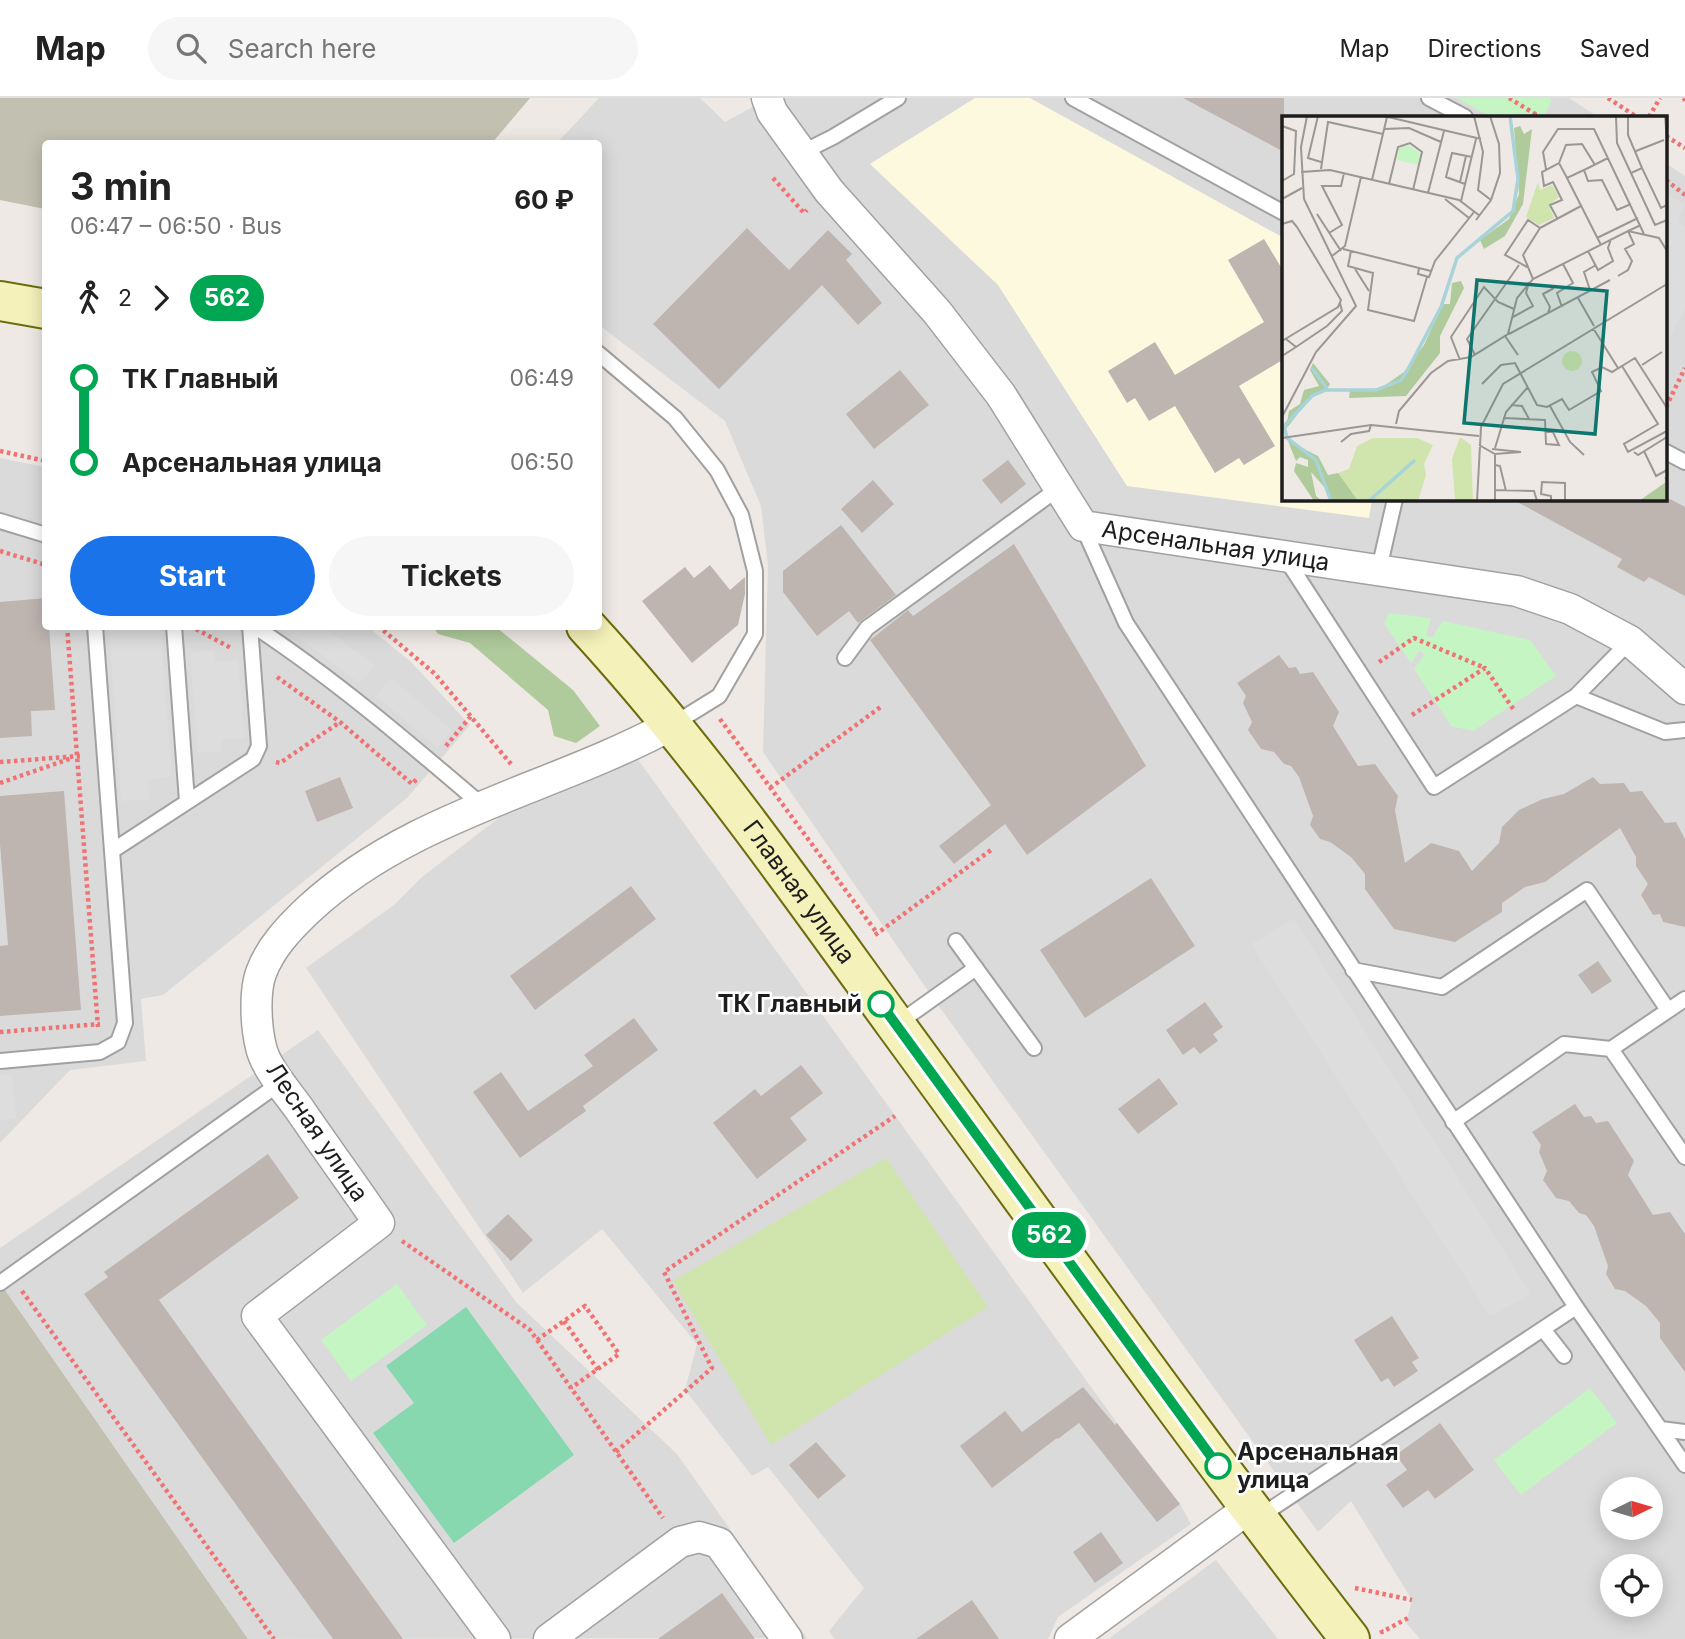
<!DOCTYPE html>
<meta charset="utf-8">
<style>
body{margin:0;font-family:Inter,sans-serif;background:#f6f6f6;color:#222;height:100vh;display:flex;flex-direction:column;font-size:26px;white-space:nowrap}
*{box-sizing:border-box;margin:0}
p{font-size:23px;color:#767676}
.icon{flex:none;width:38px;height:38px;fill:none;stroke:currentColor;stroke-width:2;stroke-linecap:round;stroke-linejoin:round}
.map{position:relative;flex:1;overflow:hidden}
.sheet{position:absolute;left:42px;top:42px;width:560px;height:490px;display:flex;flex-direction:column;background:#fff;border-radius:7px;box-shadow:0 4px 18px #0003}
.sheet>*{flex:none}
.badge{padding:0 14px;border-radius:23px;font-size:24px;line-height:46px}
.needle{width:46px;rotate:85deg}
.fabs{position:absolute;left:1600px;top:1379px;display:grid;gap:14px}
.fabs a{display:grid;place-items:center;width:63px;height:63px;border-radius:50%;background:#fff;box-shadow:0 4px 18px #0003;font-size:35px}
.map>.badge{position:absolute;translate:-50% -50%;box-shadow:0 0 0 4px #fff}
.legs{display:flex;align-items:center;gap:10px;height:77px;padding:0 28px;font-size:23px}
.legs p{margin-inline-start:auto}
.summary{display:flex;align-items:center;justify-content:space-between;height:119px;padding:0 28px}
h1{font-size:38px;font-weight:700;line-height:52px}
.primary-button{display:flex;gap:14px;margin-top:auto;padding:14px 28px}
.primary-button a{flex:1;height:80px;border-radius:42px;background:#1a73e8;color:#fff;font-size:28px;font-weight:700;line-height:80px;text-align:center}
.primary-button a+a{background:#f6f6f6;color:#222}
ul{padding:0 28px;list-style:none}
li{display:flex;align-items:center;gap:24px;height:84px;font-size:26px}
li i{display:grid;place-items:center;width:10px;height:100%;margin:0 9px;background:currentColor}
li i::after{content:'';width:18px;height:18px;margin:-9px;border:5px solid;border-radius:50%;background:#fff}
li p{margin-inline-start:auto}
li:first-child i{background:linear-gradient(#0000 50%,currentColor 0)}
li:last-child i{background:linear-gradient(currentColor 50%,#0000 0)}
header{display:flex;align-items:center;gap:42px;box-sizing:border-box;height:98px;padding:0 35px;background:#fff;border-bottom:2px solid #e0e0e0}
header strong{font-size:33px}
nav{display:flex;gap:38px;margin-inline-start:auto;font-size:24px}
.search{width:490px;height:63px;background:#f6f6f6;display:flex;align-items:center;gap:18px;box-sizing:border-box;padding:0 24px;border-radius:38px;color:#767676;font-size:26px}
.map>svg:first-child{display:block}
.residential{fill:#dbdadb;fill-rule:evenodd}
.education{fill:#fdf9de}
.construction{fill:#c2c0b0}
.grass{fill:#cfe5ad}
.forest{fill:#afca9b}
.park{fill:#c5f5c3}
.pitch{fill:#87d8af}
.parking{fill:#ddd}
.building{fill:#beb5b1}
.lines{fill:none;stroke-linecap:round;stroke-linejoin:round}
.service-casing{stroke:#a1a1a1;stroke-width:18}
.minor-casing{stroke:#a1a1a1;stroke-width:33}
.secondary-casing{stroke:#6d6c0c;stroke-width:42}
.path{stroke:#f07374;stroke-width:4.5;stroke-dasharray:3.5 3.5;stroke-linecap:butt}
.service{stroke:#fff;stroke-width:14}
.minor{stroke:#fff;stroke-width:30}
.secondary{stroke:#f5f1bb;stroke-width:38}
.line-1-casing{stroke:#fff;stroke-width:16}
.line-1{stroke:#00a651;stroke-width:10}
.stop-1-dot{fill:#fff;stroke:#00a651;stroke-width:3.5}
.labels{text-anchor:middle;stroke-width:5;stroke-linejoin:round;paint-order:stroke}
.street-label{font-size:24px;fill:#1d1d1d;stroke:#fff}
.stop-label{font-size:24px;font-weight:bold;fill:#1d1d1d;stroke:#fff;text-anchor:end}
.inset-river{fill:none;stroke:#a7d3d9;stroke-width:3.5}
.inset-road{fill:none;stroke:#9a9794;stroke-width:2}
.view{fill:#0f766e;fill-opacity:0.15;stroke:#0f766e;stroke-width:3.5}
.inset-edge{fill:none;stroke:#1d1d1d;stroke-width:3.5}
</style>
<header>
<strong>Map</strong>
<div class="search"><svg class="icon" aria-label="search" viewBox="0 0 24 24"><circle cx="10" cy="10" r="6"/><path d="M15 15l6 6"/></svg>Search here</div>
<nav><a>Map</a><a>Directions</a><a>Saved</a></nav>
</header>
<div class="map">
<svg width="1685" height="1541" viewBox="0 0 1685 1541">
<rect width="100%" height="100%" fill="#eee9e4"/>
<path class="residential" d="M 599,0 L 700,0 L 725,24 L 769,0 L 1569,0 L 1598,19 L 1284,19 L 1284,401 L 1666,401 L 1666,65 L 1685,78 L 1685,1541 L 1420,1541 L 1406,1525 L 1412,1502 L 1351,1403 L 1318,1434 L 933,900 L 763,654 L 768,468 L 761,408 L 725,323 L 599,227 L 598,46 L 556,46 ZM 1612,1391 L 1650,1391 L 1650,1430 L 1612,1430 ZM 1612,1468 L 1650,1468 L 1650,1507 L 1612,1507 Z
M 0,360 L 45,369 L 46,528 L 368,529 L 411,564 L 470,627 L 407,700 L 163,897 L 141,901 L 146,963 L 70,972 L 0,1045 Z
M 634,656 L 1117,1325 L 1180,1406 L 1191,1426 L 1058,1519 L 1048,1541 L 835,1541 L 829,1533 L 864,1490 L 768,1369 L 752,1378 L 685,1292 L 697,1246 L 602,1131 L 523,1195 L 306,870 L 394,807 L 422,779 L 513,709 Z
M 318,932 L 517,1205 L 677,1356 L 807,1540 L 248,1541 L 0,1185 L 0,1150 Z
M 1216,1462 L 1278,1541 L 1108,1541 Z"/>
<path class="education" d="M 975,0 L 1030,0 L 1284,140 L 1284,401 L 1372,401 L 1369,420 L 1127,388 L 998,187 L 870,66 Z"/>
<path class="construction" d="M 0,0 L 530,0 L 492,45 L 46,46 L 45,111 L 0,102 Z
M 0,1185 L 248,1541 L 0,1541 Z"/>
<path class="grass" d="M 886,1060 L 988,1209 L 771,1347 L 673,1183 Z"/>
<path class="forest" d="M 433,529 L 496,529 L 573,592 L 600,628 L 576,645 L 554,638 L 548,612 L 470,545 L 438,536 Z"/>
<path class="park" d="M 1457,0 L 1549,0 L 1552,2 L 1544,19 L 1491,19 Z
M 1389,515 L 1431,520 L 1426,537 L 1432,540 L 1443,523 L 1530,542 L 1556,578 L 1473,633 L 1451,628 L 1414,571 L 1425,556 L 1419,553 L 1411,565 L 1384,525 Z
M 397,1186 L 427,1227 L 351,1283 L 321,1242 Z
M 1590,1290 L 1617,1325 L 1521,1397 L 1494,1362 Z"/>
<path class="pitch" d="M 466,1209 L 574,1357 L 454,1445 L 373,1335 L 414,1305 L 386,1268 Z"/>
<path class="parking" d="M 1666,96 L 1685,106 L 1677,124 L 1685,129 L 1685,210 L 1666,247 Z
M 109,529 L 160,529 L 172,679 L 148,681 L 149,701 L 121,703 Z
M 278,529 L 323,529 L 375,567 L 360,585 L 307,546 Z
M 214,553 L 215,564 L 238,562 L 245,640 L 221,642 L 222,653 L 198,655 L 190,555 Z
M 391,580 L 452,632 L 438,650 L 376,598 Z
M 1294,821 L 1531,1196 L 1490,1218 L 1251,846 Z
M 12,976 L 16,1021 L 0,1022 L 0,977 Z"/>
<path class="building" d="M 1183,0 L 1284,0 L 1284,54 Z
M 747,130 L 789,172 L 828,132 L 852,156 L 846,162 L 882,205 L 858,227 L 822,187 L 719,291 L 653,226 Z
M 1264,141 L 1284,174 L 1284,261 L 1239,288 L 1275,348 L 1244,367 L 1239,360 L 1215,375 L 1175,308 L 1149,323 L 1135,300 L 1127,305 L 1108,273 L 1155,244 L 1175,277 L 1264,224 L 1228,162 Z
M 900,272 L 929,307 L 874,351 L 846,316 Z
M 1008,362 L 1026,386 L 1001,406 L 982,382 Z
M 873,382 L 894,406 L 862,435 L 841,411 Z
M 1512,401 L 1670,401 L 1685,409 L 1685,498 L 1649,479 L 1644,484 L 1617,469 L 1622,461 Z
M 841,427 L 896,497 L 858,525 L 849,513 L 817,538 L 783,494 L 783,473 Z
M 1014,446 L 1146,668 L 1027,757 L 1005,726 L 954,766 L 939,748 L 991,707 L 870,542 L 908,512 L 913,518 Z
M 710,467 L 730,492 L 745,479 L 745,496 L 738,527 L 692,565 L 642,503 L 685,469 L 694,480 Z
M 46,500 L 46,528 L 49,528 L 55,612 L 31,613 L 32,638 L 0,640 L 0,504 Z
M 1279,557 L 1289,570 L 1296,569 L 1300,576 L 1313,574 L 1339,614 L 1333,628 L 1358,668 L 1375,666 L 1398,698 L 1395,712 L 1405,765 L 1431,745 L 1459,753 L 1472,773 L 1499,745 L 1502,729 L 1519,712 L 1543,701 L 1564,696 L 1593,679 L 1600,686 L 1624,685 L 1630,694 L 1642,693 L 1665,725 L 1676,724 L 1685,741 L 1685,829 L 1663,824 L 1660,816 L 1653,817 L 1641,797 L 1648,786 L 1636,768 L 1636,759 L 1620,730 L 1545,784 L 1525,789 L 1502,805 L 1502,814 L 1455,844 L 1394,831 L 1365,791 L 1365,776 L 1351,759 L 1330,744 L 1320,741 L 1310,727 L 1313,718 L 1299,679 L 1291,668 L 1284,666 L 1274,654 L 1261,651 L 1248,632 L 1252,624 L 1243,605 L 1246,598 L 1237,585 Z
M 340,679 L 353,710 L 317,724 L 305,693 Z
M 64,693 L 81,912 L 0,918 L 0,848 L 8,847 L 0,746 L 0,698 Z
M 1151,780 L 1195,848 L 1085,920 L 1040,852 Z
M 631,788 L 656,821 L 535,912 L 510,878 Z
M 1598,863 L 1612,883 L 1592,896 L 1578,877 Z
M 1205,904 L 1223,929 L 1213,936 L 1218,943 L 1200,956 L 1194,949 L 1183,957 L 1166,932 Z
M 634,920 L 658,952 L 583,1008 L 586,1013 L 520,1060 L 473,994 L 501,974 L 528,1013 L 593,968 L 584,957 Z
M 801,967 L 823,995 L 790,1020 L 807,1042 L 757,1081 L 713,1025 L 755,991 L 761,998 Z
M 1159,980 L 1178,1006 L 1138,1036 L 1118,1011 Z
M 1575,1006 L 1584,1019 L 1591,1018 L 1596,1025 L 1608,1023 L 1634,1063 L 1628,1077 L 1653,1117 L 1670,1114 L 1685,1136 L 1685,1274 L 1660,1240 L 1660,1225 L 1646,1208 L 1625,1193 L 1615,1191 L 1606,1176 L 1608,1168 L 1594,1128 L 1586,1117 L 1579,1115 L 1569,1103 L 1556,1100 L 1543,1082 L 1547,1073 L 1539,1054 L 1541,1047 L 1532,1034 Z
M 268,1056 L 299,1100 L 159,1202 L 403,1541 L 333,1541 L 84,1196 L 108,1179 L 104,1174 Z
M 508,1116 L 533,1142 L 511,1163 L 486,1137 Z
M 1392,1218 L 1419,1260 L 1412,1264 L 1418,1273 L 1394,1289 L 1388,1280 L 1381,1284 L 1354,1242 Z
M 1083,1289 L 1115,1327 L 1117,1325 L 1180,1406 L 1157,1424 L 1079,1325 L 1058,1341 L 1057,1340 L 992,1390 L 960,1348 L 1005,1313 L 1022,1334 Z
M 1440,1325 L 1474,1372 L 1435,1401 L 1428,1392 L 1403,1410 L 1386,1387 L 1407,1372 L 1396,1357 Z
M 816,1344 L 846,1378 L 818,1401 L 789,1367 Z
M 1101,1434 L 1123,1465 L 1095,1485 L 1073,1454 Z
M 722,1495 L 755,1541 L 658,1541 Z
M 972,1502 L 999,1541 L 916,1541 Z"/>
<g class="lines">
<defs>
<path id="service" d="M 1073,0 L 1284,115
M 1429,0 L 1465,19
M 801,55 L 833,39 L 898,0
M 598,255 L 675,320 L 717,372 L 741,417 L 755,473 L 755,536 L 719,598 L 672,627
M 1666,354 L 1685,364
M 0,423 L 46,437
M 1083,429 L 1126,525 L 1576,1209 L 1685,1367
M 1286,461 L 1434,689 L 1576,598 L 1665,634 L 1685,632
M 1379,471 L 1395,401
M 174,528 L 187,703
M 254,528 C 336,582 409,645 483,708
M 845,560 L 867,530 L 1059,390
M 1576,598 L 1630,543
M 112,753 L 253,661 L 259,648 L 250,528
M 956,843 L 1034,950
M 1353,872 L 1442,889 L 1587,792 L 1668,912
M 897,926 L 976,870
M 1611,951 L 1685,901
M 0,963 L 100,954 L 118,944 L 125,925 L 95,528
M 1453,1024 L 1564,946 L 1611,951 L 1685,1059
M 0,1185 L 280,985
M 1543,1231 L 1564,1258
M 1661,1331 L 1685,1334
M 1259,1419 L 1576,1209"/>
<g id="minor">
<path id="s1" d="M 767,0 L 772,14 L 829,93 L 937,214 L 1001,297 L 1083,428 L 1517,493 L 1570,511 L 1630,543 L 1685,591"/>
<path d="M 495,1541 L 257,1218 L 379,1125 C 353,1087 326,1050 300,1012 C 288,995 265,969 261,949 C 256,929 254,894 261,875 C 270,850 289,830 308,812 C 410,717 551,692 671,627"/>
<path d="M 549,1541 L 680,1444 L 699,1439 L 719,1445 L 787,1541"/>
<path d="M 1070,1541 L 1249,1410"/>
</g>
<g id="secondary">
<path d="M 0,203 L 46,211"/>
<path id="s2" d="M 586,528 C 700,652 797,791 895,926 C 1046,1132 1194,1340 1350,1541"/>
</g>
</defs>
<use href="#service" class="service-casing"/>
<use href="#minor" class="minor-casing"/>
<use href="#secondary" class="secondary-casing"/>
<path class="path" d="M 1509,0 L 1535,16 L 1534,19
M 1608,0 L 1637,19
M 1684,0 L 1685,3
M 1649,19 L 1660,0
M 1666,38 L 1685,50
M 773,80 L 804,115 L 807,112
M 1666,82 L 1685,97
M 1666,309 L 1685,270
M 0,353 L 46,363
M 0,453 L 46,467
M 67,528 L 98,929
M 378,528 L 435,576 L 511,666
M 196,531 L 231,550
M 1379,564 L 1414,540 L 1485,570
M 277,579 L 340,624 L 412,686 L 417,681
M 1412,617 L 1485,570 L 1514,612
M 720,621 L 877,835
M 446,648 L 471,618
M 0,664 L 80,658
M 276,664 L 280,665 L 340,624
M 0,685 L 72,660
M 770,690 L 882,608
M 875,837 L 991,752
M 0,934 L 100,926
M 402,1143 L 530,1232 L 663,1420
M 22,1193 L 274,1541
M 564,1223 L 598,1272
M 537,1242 L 585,1208 L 619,1256 L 571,1290
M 616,1354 L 712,1270 L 664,1174 L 895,1018
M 1355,1490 L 1412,1502
M 1381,1532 L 1382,1534 L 1408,1520"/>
<use href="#service" class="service"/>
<use href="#minor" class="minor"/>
<use href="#secondary" class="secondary"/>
</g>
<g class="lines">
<defs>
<path id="line-1" d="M 881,906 L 1218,1368"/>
</defs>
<use href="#line-1" class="line-1-casing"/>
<use href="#line-1" class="line-1"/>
</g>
<g class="stop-1-dot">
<circle cx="881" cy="906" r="12"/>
<circle cx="1218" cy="1368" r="12"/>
</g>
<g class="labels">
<g class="street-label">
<text dy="8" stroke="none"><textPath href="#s1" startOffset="668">Арсенальная улица</textPath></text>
<text dy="8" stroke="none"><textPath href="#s2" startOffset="341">Главная улица</textPath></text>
<text transform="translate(317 1034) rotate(56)" y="8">Лесная улица</text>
</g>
<g class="stop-label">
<text x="862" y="914">ТК Главный</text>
<text x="1237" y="1362" text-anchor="start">Арсенальная<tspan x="1237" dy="28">улица</tspan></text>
</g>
</g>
<g transform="translate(1282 18)">
<rect width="385" height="385" fill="#eee9e4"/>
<path d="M 256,66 L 258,74 L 270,69 L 277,81 L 267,89 L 272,102 L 257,109 L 244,101 ZM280 245a10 10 0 1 1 20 0a10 10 0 1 1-20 0ZM 178,321 L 189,329 L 191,385 L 173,385 L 170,343 ZM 91,322 L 135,322 L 151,329 L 142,348 L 144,359 L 136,385 L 76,385 L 63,372 L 56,357 L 67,353 L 75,330 Z" fill="#cfe5ad"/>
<path d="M 238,10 L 242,18 L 250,13 L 241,88 L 223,120 L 202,133 L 198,124 L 227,103 L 237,78 L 232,12 ZM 179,165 L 182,172 L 158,220 L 158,237 L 124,280 L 67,282 L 68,275 L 99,272 L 122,256 L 142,229 L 161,188 L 168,188 L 170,167 ZM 31,247 L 48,268 L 43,276 L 29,281 L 4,313 L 7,295 L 18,288 L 22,274 L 37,270 L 28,254 ZM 6,325 L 36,340 L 46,359 L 56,357 L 76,385 L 48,385 L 45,374 L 29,356 L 34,380 L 40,385 L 32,385 L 12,355 L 14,347 L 26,351 L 26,344 L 18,341 L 14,345 ZM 382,361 L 385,362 L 385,385 L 357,385 L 384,366 Z" fill="#afca9b"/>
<path d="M 127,29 L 138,37 L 136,49 L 115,44 L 117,32 Z" fill="#c5f5c3"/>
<path class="inset-river" d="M 30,252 L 46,274M 49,385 L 34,344 L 5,322 L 2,310 L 30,280 L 43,274 L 94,274 L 119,264 L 125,255 L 159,191 L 175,142 L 231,95 L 236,63 L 228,0M 87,385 L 133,344"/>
<path class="inset-road" d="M 36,0 L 26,42 L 39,46M 102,0 L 199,23M 192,0 L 201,36 L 196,74 L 209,84M 334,0 L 335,27 L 373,109 L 385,104M 346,0 L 346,19 L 360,52M 383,0 L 385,24M 0,10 L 14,15 L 12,58 L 0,65M 102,13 L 127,12 L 159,26M 354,35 L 382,24M 326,42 L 302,54 L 306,65 L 320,64 L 335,94 L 349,88M 277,47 L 284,29 L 300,28 L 313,49M 39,53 L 46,6 L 101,18M 264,53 L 261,36 L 276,13 L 312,13 L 362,118M 19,56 L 48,54 L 177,84 L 198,100M 349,57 L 360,52 L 379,92 L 385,89M 285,62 L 319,129M 90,64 L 105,1M 178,66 L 184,40M 107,68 L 116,31 L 128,27 L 140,36 L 131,74M 183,68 L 164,61 L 170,37 L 190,41M 146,77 L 162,15M 0,83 L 20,72M 163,83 L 187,102M 179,85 L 194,23M 35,98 L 59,135M 275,102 L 268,89 L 280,84 L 271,66 L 262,70 L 260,56 L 277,47 L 285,62 L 302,54M 194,104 L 209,84 L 218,57 L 217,28 L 208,0M 0,108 L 10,105 L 15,111 L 59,184 L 56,191 L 0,225M 258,112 L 299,90M 47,117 L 60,109 L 40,70 L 59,70 L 62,57M 315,122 L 356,102M 61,133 L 149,155M 69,135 L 66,150 L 91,157 L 86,194 L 132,205 L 145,161M 306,135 L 316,154 L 331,145 L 326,132 L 329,123M 50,140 L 63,130 L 79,61M 245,151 L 223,139 L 246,104 L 258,112 L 241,139 L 251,163M 137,152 L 136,158 L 147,161 L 153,145 L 192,96M 73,153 L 87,175M 336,160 L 346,154 L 350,145 L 343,133 L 352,128 L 346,115 L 359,109M 308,174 L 302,156 L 314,149M 296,182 L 312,210M 280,191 L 275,177 L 291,167 L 281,148M 266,197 L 268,191 L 261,178 L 272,172M 231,201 L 251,190 L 244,177 L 247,166M 311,212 L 336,252M 227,218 L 328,164M 223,220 L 236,239M 14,231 L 45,210 L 60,195 L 58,187M 193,239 L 185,223 L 237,149M 0,240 L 14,231 L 4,223M 178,244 L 169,221 L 202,171 L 216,186 L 232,193M 360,249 L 380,236M 340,250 L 376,308 L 342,328 L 346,336 L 385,315M 200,268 L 219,249 L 233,247 L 255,289 L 265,291 L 280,283 L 287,294 L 319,275 L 310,256 L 320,251 L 330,256 L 353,242 L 385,292M 229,289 L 240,290 L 247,303M 268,290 L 288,326 L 302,339M 0,301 L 34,236 L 74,190 L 22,83 L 19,31 L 25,0M 221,302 L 263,304 L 264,328 L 277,329 L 271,316 L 264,316M 114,308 L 117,295 L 149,257 L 166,245 L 189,241 L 226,218 L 235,182 L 251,163 L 346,115 L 377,122 L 385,135M 0,322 L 89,309 L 197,320M 59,326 L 69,318 L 87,315 L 89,309M 197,329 L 213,338 L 239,336 L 210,333M 213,332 L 224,296 L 246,271M 362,335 L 374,360 L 385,354M 352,336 L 356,339 L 385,321M 213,349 L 218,350 L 224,375M 213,374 L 252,375 L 255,385M 195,385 L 199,311 L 221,268 L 385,168M 213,385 L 213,338M 269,385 L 269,380 L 259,378 L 260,366 L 283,367 L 283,385"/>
<path class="view" d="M 195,164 L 325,175 L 313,318 L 182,307 Z"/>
<rect width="385" height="385" class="inset-edge"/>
</g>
</svg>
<div class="fabs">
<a><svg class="needle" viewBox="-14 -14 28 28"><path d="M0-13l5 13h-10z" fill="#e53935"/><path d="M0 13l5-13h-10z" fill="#767676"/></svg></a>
<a><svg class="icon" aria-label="locate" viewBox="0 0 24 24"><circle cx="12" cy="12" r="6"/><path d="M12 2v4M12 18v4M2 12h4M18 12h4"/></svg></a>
</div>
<b class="badge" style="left:1049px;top:1137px;background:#00a651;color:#fff">562</b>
<section class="sheet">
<div class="summary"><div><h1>3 min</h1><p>06:47 – 06:50 · Bus</p></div><b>60 ₽</b></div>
<div class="legs"><svg class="icon" aria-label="walk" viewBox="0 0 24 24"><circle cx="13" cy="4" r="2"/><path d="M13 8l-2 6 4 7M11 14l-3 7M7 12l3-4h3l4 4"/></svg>2<svg class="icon" aria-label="forward" viewBox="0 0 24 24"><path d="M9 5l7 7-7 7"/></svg><b class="badge" style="background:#00a651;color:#fff">562</b></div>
<ul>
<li><i style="color:#00a651"></i><b>ТК Главный</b><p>06:49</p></li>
<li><i style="color:#00a651"></i><b>Арсенальная улица</b><p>06:50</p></li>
</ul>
<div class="primary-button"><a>Start</a><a>Tickets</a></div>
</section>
</div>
